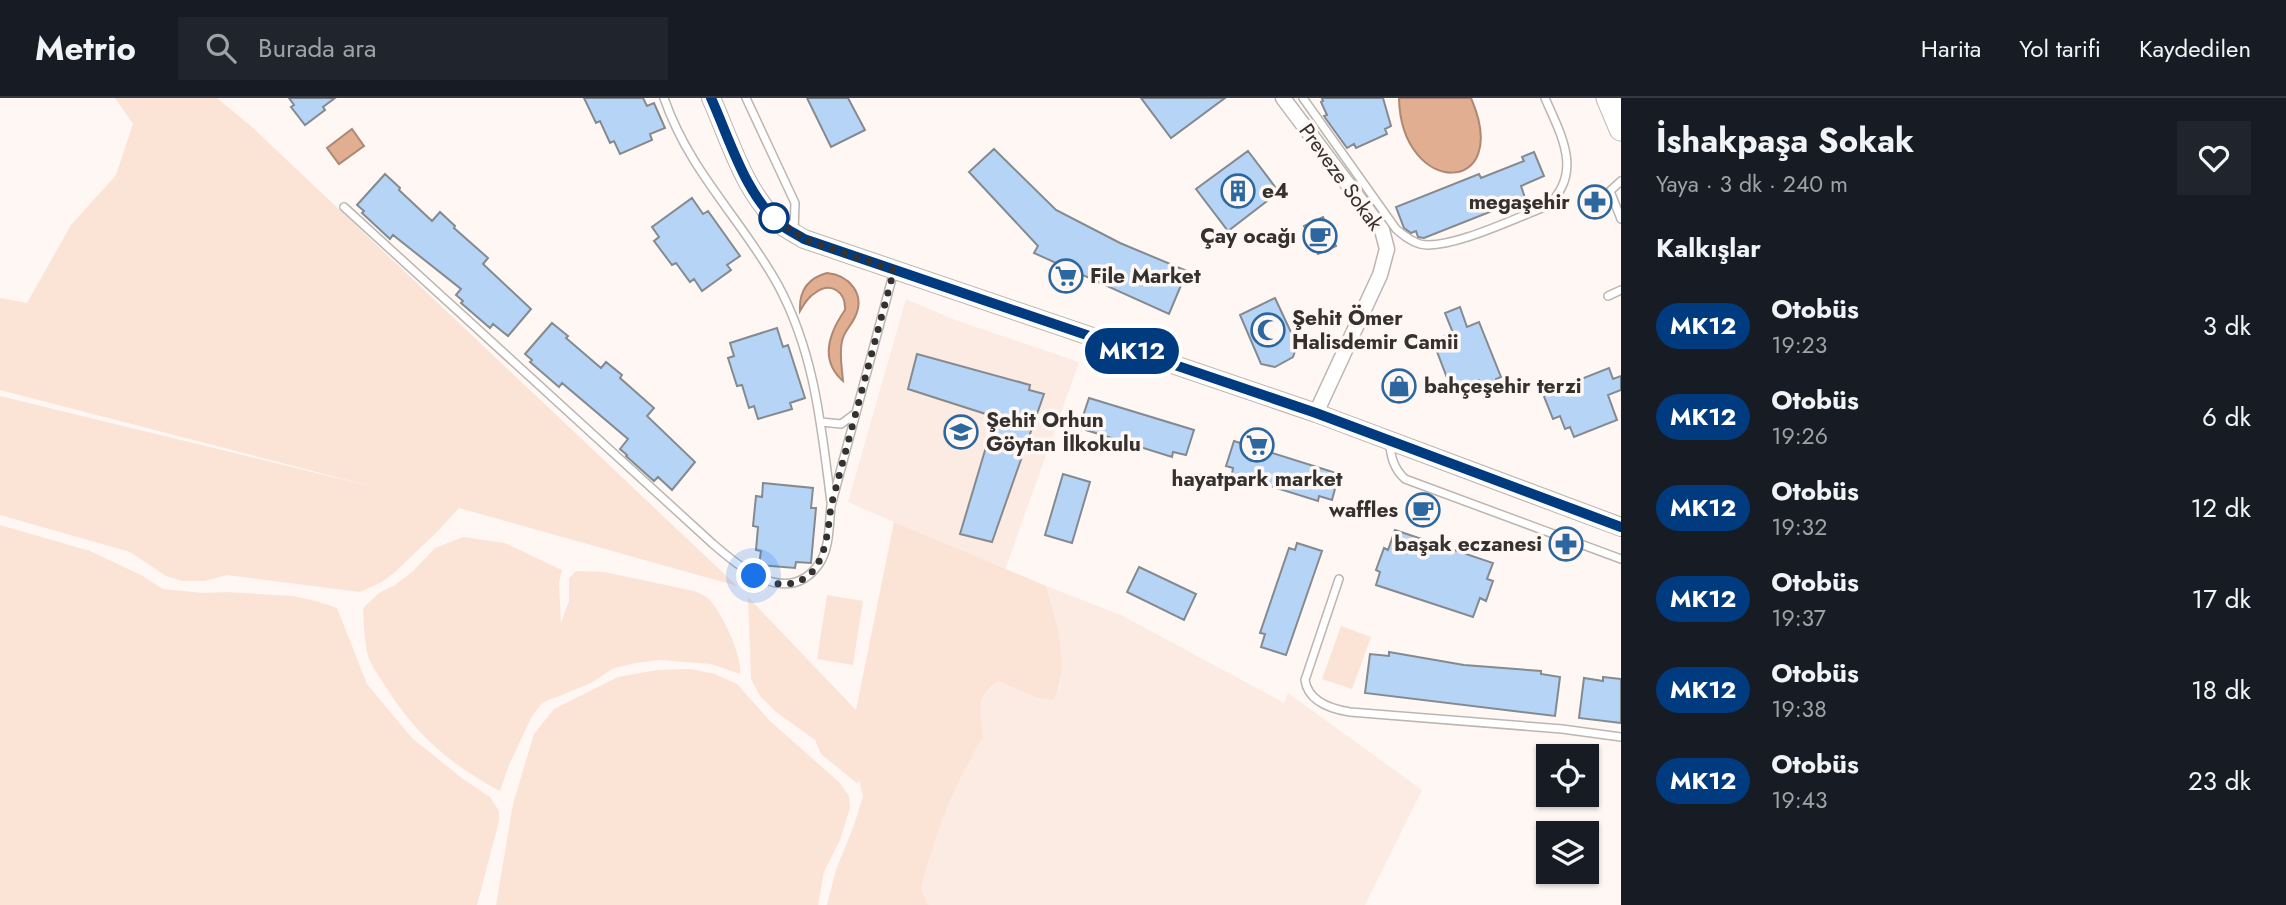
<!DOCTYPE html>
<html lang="tr">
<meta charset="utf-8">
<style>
body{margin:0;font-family:Jost,sans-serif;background:#20242c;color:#f1f3f6;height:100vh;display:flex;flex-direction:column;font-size:26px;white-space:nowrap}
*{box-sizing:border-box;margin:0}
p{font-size:23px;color:#9ea1a6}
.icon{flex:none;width:38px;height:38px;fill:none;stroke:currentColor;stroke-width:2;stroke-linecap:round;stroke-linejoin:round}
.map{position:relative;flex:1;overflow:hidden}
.panel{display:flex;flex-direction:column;background:#171b24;width:665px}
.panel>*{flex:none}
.badge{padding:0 14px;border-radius:23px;font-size:24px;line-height:46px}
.fabs{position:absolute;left:1536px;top:646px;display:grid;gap:14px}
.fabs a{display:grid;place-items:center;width:63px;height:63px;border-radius:0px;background:#171b24;box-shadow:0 2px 5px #0004;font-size:35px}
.you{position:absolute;width:35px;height:35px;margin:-18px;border:5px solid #fff;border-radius:50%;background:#1a73e8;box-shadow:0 0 0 10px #1a73e833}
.map>.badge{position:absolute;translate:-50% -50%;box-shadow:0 0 0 4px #fff}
h2{padding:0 35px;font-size:26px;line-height:63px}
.round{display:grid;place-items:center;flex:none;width:74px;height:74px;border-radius:0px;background:#20242c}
.headline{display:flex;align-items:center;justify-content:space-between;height:119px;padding:0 35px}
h1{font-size:33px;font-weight:700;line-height:52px}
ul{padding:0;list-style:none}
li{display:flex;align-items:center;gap:21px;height:91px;padding:0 35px}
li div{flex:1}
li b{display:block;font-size:26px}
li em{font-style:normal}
li .badge{min-width:77px;font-weight:700;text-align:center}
header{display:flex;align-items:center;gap:42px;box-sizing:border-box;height:98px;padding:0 35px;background:#171b24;border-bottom:2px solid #363941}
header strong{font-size:33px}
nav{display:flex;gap:38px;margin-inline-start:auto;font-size:24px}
.search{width:490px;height:63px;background:#20242c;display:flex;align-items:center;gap:18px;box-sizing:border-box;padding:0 24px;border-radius:0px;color:#9ea1a6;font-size:26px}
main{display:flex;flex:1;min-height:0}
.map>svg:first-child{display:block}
.built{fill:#fbebe2}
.green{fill:#fbe4d6}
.water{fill:#e1ae91;stroke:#ad8874;stroke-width:2}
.building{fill:#b6d5f6;stroke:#848a8f;stroke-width:2}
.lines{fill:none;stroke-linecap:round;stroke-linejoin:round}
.service-casing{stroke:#bcb5b0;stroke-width:10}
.minor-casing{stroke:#bcb5b0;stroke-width:17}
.tertiary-casing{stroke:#bcb5b0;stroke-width:20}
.primary-casing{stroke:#bcb5b0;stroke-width:25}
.service{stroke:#fff;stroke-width:7}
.minor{stroke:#fff;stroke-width:14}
.tertiary{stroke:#fff;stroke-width:18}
.primary{stroke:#fff;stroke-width:23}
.line-casing{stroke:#fff;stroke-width:16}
.line{stroke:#003b80;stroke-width:10}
.walk{stroke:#34312f;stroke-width:7;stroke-dasharray:0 12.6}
.stop-dot{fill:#fff;stroke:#003b80;stroke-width:3.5}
.labels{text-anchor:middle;stroke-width:7;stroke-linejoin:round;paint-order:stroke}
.street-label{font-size:21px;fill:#34312f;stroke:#fef7f4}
.poi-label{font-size:21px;font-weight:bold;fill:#34312f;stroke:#fef7f4;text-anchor:start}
</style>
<header>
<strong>Metrio</strong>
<div class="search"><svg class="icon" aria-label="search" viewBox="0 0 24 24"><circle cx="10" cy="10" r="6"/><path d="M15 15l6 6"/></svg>Burada ara</div>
<nav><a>Harita</a><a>Yol tarifi</a><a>Kaydedilen</a></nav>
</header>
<main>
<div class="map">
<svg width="1621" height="807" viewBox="0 0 1621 807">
<rect width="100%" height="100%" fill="#fef7f4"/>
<path class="built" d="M 906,201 L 955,222 L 1079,264 L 1005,472 L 848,404 Z
M 1046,488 L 1121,517 L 1284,605 L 1288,595 L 1422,692 L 1365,807 L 929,807 L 921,791 L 937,733 L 962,673 L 983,640 L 978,612 L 986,590 L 999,583 L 1012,588 L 1060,591 L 1061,564 L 1054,521 Z"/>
<path class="green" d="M 115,0 L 217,0 L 252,29 L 737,488 L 459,410 L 438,433 L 394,475 L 382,484 L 360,494 L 227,477 L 205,483 L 182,483 L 166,478 L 130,454 L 0,417 L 0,298 L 378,390 L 0,292 L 0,200 L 27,205 L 71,127 L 116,77 L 133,26 Z
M 894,424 L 1046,488 C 1055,522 1072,570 1053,602 L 1035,599 L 999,583 C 973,597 981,615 983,640 C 951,690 936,735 921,791 L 929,807 L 827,807 L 836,772 L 854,727 L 863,698 L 859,682 L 858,686 L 821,656 L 815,642 L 776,614 L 760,598 L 751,581 L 748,499 L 856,612 Z
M 0,427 L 90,453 L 141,477 L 163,491 L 203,495 L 226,494 L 293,498 L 316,503 L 337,510 L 367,586 L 412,640 L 463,681 L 490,699 L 499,713 L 499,723 L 477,807 L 0,807 Z
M 463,439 L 505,445 L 562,472 L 559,485 L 561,525 L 569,503 L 569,480 L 576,473 L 604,474 L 694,493 C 698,495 702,496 705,498 C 720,508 743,559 740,576 L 711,566 L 660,562 L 636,565 L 614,570 L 591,585 L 542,605 L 531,620 L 509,667 L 500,693 C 449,666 414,635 384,586 C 378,577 371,567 368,558 C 364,542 364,526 363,510 L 379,495 L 395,487 L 412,474 L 435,450 Z
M 827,497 L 863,503 L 853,567 L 817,561 Z
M 1341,528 L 1371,539 L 1352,591 L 1322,581 Z
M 691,571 L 715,576 L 737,586 L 770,623 L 839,684 L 849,698 L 850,710 L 840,742 L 824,774 L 818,807 L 496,807 L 513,706 L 534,636 L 554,611 L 618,579 L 657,572 Z"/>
<path class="water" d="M 1399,0 L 1471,0 C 1514,99 1401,100 1399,0 Z
M 352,31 L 364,48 L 339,66 L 327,50 Z
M 827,175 C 849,177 866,196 855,219 C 851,228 844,233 842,243 C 839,256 842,270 843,283 C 819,262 829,235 845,212 C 846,194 831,183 815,195 C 808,199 804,206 800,213 C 799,193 808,180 827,175 Z"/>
<path class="building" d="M 289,0 L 335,0 L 323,9 L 325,12 L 305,27 L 291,9 L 294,7 Z
M 584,0 L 643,0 L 647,8 L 654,5 L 665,30 L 650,36 L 652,42 L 620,56 L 614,43 L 610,45 L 600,23 L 596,25 Z
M 807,0 L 848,0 L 865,32 L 831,49 Z
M 1141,0 L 1225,0 L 1171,40 Z
M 1322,0 L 1383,0 L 1391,28 L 1385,31 L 1387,36 L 1356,50 L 1354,46 L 1347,50 L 1326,21 L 1324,18 L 1327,17 L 1321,4 L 1323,3 Z
M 994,51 L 1056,112 L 1120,145 L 1187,173 L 1169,216 L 1034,155 L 1038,148 L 969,74 Z
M 1248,53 L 1279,94 L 1228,133 L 1196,91 Z
M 1534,54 L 1544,78 L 1521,88 L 1525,100 L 1424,140 L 1418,139 L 1416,133 L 1411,135 L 1404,130 L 1396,109 L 1479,76 L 1481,80 L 1524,63 L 1522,59 Z
M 385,76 L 400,90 L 399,92 L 432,123 L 440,114 L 455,128 L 454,130 L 488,160 L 483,166 L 531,211 L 508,238 L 493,226 L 490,230 L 461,205 L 463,203 L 456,197 L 461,191 L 393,137 L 390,141 L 362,115 L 364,113 L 357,107 Z
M 692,100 L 703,116 L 708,113 L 740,158 L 727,167 L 731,172 L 702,193 L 694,181 L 690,184 L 676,165 L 672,167 L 654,143 L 659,139 L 652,129 Z
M 1323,119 L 1336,148 L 1318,156 L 1304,128 Z
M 1275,200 L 1297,247 L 1293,259 L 1275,269 L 1261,266 L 1240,217 Z
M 1460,209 L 1467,229 L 1479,224 L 1501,279 L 1496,281 L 1498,288 L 1484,294 L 1479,282 L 1452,293 L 1433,243 L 1453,235 L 1445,215 Z
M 552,225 L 568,238 L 566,240 L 601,270 L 606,264 L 622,277 L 620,280 L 654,310 L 647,318 L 695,364 L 672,392 L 658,379 L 654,383 L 626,358 L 627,357 L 620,351 L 628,341 L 562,285 L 559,289 L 530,264 L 532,262 L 525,256 Z
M 777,230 L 783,249 L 788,247 L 805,300 L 790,305 L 792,311 L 758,321 L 754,308 L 749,310 L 742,287 L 737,288 L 728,260 L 734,258 L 730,245 Z
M 917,256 L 1030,287 L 1029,292 L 1044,296 L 992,444 L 960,436 L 995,319 L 908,291 Z
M 1609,270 L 1613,281 L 1621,278 L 1621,292 L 1608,297 L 1617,322 L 1574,339 L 1570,329 L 1565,331 L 1560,318 L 1553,321 L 1543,296 Z
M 1089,300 L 1194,332 L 1186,357 L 1173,354 L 1172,359 L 1086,332 L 1088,326 L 1081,324 Z
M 1234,343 L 1339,376 L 1332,402 L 1319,398 L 1318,403 L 1232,376 L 1233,370 L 1226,368 Z
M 1063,376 L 1090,384 L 1072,445 L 1045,437 Z
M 763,385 L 813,390 L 811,410 L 816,410 L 811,465 L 796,464 L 795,470 L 759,467 L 761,453 L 756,452 L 758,429 L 753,428 L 756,398 L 762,399 Z
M 1395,432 L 1493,465 L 1487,481 L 1493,483 L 1486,503 L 1480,500 L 1473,519 L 1376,487 L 1380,474 L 1376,472 L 1384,450 L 1388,452 Z
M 1297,445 L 1322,453 L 1286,557 L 1261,549 L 1265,536 L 1260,535 L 1289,450 L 1295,452 Z
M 1139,469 L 1196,496 L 1184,522 L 1127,494 Z
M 1389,554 L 1464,567 L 1541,573 L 1541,576 L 1560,579 L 1555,618 L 1365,595 L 1370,556 L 1389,558 Z
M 1603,579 L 1621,581 L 1621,625 L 1579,620 L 1584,580 L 1603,583 Z"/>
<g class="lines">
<defs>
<path id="service" d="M 664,0 C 690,75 741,120 778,187 C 815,256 821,327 831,404
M 746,0 L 795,105 L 794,134
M 1303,0 L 1396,131 C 1403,137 1410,143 1420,146 C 1448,153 1518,119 1547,108 C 1584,75 1561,37 1545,0
M 1621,83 L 1610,93 L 1621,121
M 344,109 L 713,446 C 741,470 788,510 819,466 C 830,451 829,425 831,408 L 894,173
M 1608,198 L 1621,192
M 821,324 L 841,326 L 856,315
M 1389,343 C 1391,358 1393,370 1405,381 L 1621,461
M 1339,481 L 1305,582 C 1308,603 1331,611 1350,614 L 1562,631 L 1621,639"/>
<path id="minor" d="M 1283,0 L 1382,132 L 1387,151 L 1380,177 L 1316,315"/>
<path id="tertiary" d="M 711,0 C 730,42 745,96 780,126 C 787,132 796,136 804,141 L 1316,315 L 1621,429"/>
<path id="primary" d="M 1608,0 L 1621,31"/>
</defs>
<use href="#service" class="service-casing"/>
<use href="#minor" class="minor-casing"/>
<use href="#tertiary" class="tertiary-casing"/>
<use href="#primary" class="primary-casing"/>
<use href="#service" class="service"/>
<use href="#minor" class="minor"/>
<use href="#tertiary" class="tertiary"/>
<use href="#primary" class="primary"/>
</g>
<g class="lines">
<defs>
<path id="line" d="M 711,0 C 730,42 745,96 780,126 C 787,132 796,136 804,141 L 1316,315 L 1621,429"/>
</defs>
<use href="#line" class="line-casing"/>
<use href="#line" class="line"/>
<path class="walk" d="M 754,478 C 762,481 772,485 780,486 C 825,488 827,439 831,408 L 894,172 L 804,141 L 774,120"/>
</g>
<defs>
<symbol id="building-ring" viewBox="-11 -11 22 22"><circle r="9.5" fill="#fef7f4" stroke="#2c679f" stroke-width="1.5"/><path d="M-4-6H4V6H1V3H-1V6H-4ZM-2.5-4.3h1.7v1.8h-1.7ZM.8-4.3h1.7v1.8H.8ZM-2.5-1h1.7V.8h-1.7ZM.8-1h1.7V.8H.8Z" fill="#2c679f"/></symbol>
<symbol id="pharmacy-ring" viewBox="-11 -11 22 22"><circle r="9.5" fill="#fef7f4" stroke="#2c679f" stroke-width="1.5"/><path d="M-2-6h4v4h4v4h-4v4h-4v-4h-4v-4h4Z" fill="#2c679f"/></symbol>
<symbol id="cafe-ring" viewBox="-11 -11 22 22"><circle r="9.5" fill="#fef7f4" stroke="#2c679f" stroke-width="1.5"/><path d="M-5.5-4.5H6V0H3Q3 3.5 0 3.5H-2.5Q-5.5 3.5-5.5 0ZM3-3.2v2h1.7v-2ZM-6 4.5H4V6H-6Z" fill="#2c679f"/></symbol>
<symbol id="supermarket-ring" viewBox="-11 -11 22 22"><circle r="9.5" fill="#fef7f4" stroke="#2c679f" stroke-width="1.5"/><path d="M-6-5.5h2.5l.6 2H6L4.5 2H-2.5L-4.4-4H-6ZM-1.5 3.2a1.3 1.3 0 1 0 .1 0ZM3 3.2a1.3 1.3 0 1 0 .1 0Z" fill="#2c679f"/></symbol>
<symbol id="mosque-ring" viewBox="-11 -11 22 22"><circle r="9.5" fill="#fef7f4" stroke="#2c679f" stroke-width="1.5"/><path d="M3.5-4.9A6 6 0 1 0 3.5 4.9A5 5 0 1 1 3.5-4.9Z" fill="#2c679f"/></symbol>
<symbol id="shop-ring" viewBox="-11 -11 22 22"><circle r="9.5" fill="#fef7f4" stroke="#2c679f" stroke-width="1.5"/><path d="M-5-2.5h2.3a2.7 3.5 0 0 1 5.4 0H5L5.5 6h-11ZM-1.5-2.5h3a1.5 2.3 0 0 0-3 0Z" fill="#2c679f"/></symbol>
<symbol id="school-ring" viewBox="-11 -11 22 22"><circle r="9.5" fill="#fef7f4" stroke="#2c679f" stroke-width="1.5"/><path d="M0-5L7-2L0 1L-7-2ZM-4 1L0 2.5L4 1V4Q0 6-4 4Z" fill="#2c679f"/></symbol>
</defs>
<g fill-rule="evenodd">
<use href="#building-ring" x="1219" y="74" width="38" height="38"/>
<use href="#pharmacy-ring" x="1576" y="85" width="38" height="38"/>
<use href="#cafe-ring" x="1301" y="119" width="38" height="38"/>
<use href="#supermarket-ring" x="1047" y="159" width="38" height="38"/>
<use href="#mosque-ring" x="1249" y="213" width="38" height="38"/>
<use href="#shop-ring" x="1380" y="269" width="38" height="38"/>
<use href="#school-ring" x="942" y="315" width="38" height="38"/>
<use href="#supermarket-ring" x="1238" y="328" width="38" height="38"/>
<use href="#cafe-ring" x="1404" y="393" width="38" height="38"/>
<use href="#pharmacy-ring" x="1547" y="427" width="38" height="38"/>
</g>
<circle class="stop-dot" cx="774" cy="120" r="14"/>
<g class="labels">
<g class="street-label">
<text transform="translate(1341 79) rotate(54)" y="7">Preveze Sokak</text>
</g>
<g class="poi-label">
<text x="1262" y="100">e4</text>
<text x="1570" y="111" text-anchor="end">megaşehir</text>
<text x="1296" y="145" text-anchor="end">Çay ocağı</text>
<text x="1090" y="185">File Market</text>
<text x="1292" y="227">Şehit Ömer<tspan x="1292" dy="24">Halisdemir Camii</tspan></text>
<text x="1424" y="295">bahçeşehir terzi</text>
<text x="986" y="329">Şehit Orhun<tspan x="986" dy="24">Göytan İlkokulu</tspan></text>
<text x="1257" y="388" text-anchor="middle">hayatpark market</text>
<text x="1398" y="419" text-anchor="end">waffles</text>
<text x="1542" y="453" text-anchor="end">başak eczanesi</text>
</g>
</g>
</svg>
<div class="fabs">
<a><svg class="icon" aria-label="locate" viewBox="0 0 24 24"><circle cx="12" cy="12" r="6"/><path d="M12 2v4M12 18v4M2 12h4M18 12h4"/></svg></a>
<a><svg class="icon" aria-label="layers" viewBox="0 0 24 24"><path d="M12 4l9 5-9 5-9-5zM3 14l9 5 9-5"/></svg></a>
</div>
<div class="you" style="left:754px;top:478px"></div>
<b class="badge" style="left:1132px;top:253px;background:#003b80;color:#fff">MK12</b>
</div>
<section class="panel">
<div class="headline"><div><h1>İshakpaşa Sokak</h1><p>Yaya · 3 dk · 240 m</p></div><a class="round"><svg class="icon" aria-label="heart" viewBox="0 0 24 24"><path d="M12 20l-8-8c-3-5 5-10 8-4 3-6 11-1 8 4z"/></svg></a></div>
<h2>Kalkışlar</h2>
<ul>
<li><span class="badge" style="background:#003b80;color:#fff">MK12</span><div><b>Otobüs</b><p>19:23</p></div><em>3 dk</em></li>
<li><span class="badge" style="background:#003b80;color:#fff">MK12</span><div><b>Otobüs</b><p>19:26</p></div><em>6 dk</em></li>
<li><span class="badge" style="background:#003b80;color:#fff">MK12</span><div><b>Otobüs</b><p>19:32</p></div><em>12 dk</em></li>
<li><span class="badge" style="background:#003b80;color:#fff">MK12</span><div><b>Otobüs</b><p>19:37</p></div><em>17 dk</em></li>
<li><span class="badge" style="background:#003b80;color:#fff">MK12</span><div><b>Otobüs</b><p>19:38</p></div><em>18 dk</em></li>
<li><span class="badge" style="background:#003b80;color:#fff">MK12</span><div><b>Otobüs</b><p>19:43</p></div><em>23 dk</em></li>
</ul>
</section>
</main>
